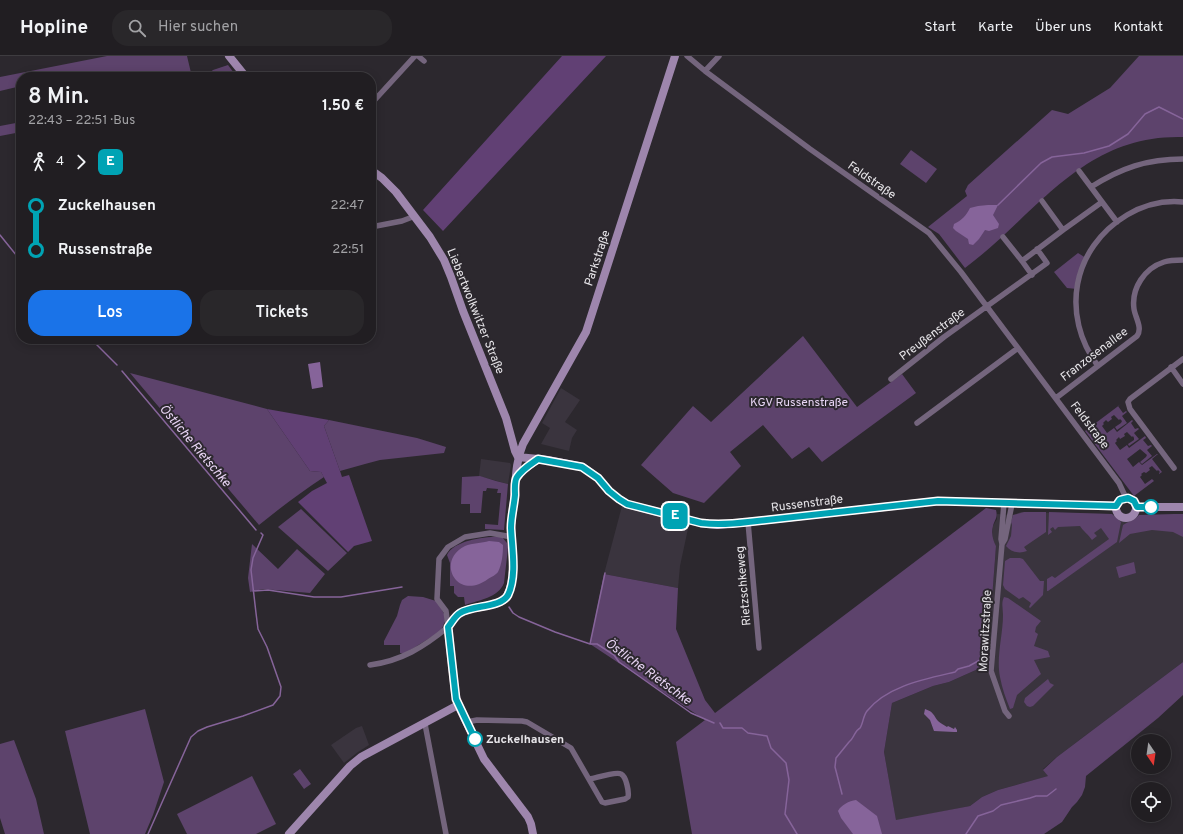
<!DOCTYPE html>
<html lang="de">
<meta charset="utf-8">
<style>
body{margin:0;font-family:Overpass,sans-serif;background:#29272a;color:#f1f3f6;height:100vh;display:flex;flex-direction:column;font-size:15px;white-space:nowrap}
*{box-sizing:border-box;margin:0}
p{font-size:13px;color:#a2a2a5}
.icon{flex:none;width:22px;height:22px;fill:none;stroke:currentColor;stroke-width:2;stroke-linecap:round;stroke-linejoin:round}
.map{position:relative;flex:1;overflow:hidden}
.sheet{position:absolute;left:16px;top:16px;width:360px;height:272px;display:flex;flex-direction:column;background:#211e22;border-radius:16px;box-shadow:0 2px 10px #0003,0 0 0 1px #3e3c40}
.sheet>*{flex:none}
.badge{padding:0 8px;border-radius:6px;font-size:14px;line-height:26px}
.needle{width:26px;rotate:167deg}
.buttons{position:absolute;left:1131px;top:678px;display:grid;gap:8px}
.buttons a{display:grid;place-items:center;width:40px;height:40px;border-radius:50%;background:#211e22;box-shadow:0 2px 10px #0003,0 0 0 1px #3e3c40;font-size:20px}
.map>.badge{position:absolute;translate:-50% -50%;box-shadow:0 0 0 2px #fff}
.legs{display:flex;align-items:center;gap:6px;height:44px;padding:0 12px;font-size:13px}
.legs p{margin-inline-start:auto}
.summary{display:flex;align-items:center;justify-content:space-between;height:68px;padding:0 12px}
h1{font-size:22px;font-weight:600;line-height:30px}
.cta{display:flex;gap:8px;margin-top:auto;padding:8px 12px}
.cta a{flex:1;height:46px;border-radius:16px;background:#1a73e8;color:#fff;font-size:16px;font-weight:600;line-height:46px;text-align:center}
.cta a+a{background:#29272a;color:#f1f3f6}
ul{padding:0 12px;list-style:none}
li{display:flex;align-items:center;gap:14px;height:44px;font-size:15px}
li i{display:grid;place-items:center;width:6px;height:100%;margin:0 5px;background:currentColor}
li i::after{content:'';width:10px;height:10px;margin:-5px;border:3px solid;border-radius:50%;background:#211e22}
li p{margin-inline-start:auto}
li:first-child i{background:linear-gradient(#0000 50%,currentColor 0)}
li:last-child i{background:linear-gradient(currentColor 50%,#0000 0)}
header{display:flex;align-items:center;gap:24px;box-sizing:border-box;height:56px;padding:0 20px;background:#211e22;border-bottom:1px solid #3e3c40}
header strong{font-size:19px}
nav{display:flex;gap:22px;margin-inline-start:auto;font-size:14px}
.search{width:280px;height:36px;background:#29272a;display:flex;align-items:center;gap:10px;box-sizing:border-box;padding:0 14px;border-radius:16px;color:#a2a2a5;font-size:15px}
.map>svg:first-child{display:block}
.built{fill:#3a343e}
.green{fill:#5d436c}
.forest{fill:#614074}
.water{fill:#86649a}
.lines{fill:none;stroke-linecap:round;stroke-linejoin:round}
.stream{stroke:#86649a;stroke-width:1.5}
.street{stroke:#74657d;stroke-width:5.5}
.secondary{stroke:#9e86ad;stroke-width:8}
.line-1-casing{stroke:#fff;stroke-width:9}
.line-1{stroke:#00a3b4;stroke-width:6}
.stop-1-dot{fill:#fff;stroke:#00a3b4;stroke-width:2}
.labels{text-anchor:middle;stroke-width:4;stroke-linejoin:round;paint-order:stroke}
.street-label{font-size:12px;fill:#e8e6ea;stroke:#2c282e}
.park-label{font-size:12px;fill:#e8d5f5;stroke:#2c282e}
.stop-label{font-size:12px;font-weight:bold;fill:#e8e6ea;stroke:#2c282e;text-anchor:start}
.water-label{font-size:13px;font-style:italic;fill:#e9d5f5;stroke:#2c282e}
</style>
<header>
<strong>Hopline</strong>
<div class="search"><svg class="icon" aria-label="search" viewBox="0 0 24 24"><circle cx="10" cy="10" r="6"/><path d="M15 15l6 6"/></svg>Hier suchen</div>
<nav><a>Start</a><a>Karte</a><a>Über uns</a><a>Kontakt</a></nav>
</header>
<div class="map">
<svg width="1183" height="778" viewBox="0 0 1183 778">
<rect width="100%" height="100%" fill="#2c282e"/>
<path class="built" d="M 561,332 L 580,344 L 565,366 L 577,374 L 572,382 L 569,395 L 541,388 L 550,372 L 542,367 Z
M 481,403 L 510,407 L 511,409 L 508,428 L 479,420 Z
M 622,450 L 689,468 L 680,510 L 678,532 L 604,518 Z
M 1021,456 L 1112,458 L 1119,464 L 1127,466 L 1134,465 L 1139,459 L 1166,460 L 1183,481 L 1183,606 L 1057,701 L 1043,713 L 1049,720 L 998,734 L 982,741 L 970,750 L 896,765 L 884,696 L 892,647 L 933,630 L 949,626 L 987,609 L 996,490 L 992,482 L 993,470 L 997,463 L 997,458 L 1013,459 Z
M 362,670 L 369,689 L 358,696 L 344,707 L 331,689 L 356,672 Z"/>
<path class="green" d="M 107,0 L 187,0 L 192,21 L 71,21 L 68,19 L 62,19 L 55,21 L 21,21 L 21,30 L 0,35 L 0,21 Z
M 1139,0 L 1183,0 L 1183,81 C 1082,78 1036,159 965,212 L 939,178 L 928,171 L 967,140 L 965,135 L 968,129 L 1052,54 L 1068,58 L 1110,32 Z
M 228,9 L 237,21 L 208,21 L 208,18 L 213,14 Z
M 21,66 L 21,76 L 0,80 L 0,70 Z
M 911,94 L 937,113 L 926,127 L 900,108 Z
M 1078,197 L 1086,202 L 1077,233 L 1067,232 L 1054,216 Z
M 803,280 L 857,351 L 902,318 L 916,337 L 822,406 L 809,391 L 792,403 L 763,369 L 730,396 L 741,410 L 704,447 L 673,437 L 641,409 L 693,350 L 711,366 Z
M 130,317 L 267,353 L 310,415 L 321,416 L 324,421 C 301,436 280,452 259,469 Z
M 1121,348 L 1118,350 L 1123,357 L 1126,355 L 1127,356 L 1122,360 L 1127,367 L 1117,374 L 1115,371 L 1121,367 L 1122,365 L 1120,363 L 1119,364 L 1114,359 L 1111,361 L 1112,363 L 1108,366 L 1106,364 L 1103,367 L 1104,368 L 1102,370 L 1107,377 L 1114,372 L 1117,376 L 1132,364 L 1133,365 L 1131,367 L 1135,373 L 1138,372 L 1139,373 L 1134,377 L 1139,383 L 1129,390 L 1128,388 L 1134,384 L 1134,382 L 1133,380 L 1132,381 L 1127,376 L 1124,378 L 1125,380 L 1120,383 L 1119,381 L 1116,384 L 1117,385 L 1115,387 L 1120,394 L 1127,389 L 1129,392 L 1145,380 L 1146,382 L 1143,384 L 1148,390 L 1151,389 L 1152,390 L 1147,394 L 1152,400 L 1142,408 L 1140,406 L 1146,401 L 1147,399 L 1140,393 L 1127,403 L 1133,411 L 1139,406 L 1142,409 L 1157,398 L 1158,398 L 1152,403 L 1162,416 L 1159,418 L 1159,417 L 1160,416 L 1158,414 L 1157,415 L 1152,410 L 1149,412 L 1150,414 L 1146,417 L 1144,416 L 1141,418 L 1142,419 L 1140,421 L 1145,428 L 1152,423 L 1154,425 L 1134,440 L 1085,375 Z
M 329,364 L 417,382 L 446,391 L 444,397 L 380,404 L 365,408 L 340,415 L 324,370 Z
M 480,420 L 496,425 L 508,428 L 504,474 L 485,473 L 485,468 L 498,469 L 501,437 L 497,437 L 498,433 L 487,432 L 486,435 L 483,435 L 481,457 L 470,457 L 470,448 L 461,448 L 462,421 Z
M 986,452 L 996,454 C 998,462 995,463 993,470 C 991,478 993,484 996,490 L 987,609 L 949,626 L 933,630 L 892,647 L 884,696 L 896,764 L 970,750 L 982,741 L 998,734 L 1048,720 L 1043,714 L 1057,701 L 1183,606 L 1183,639 L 1158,662 L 1086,720 L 1085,731 L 1082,739 L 1077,746 L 1072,751 L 1062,766 L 1044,778 L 692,778 L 676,686 L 705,664 L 590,588 L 604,518 L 678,532 L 676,573 L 705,644 L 715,657 Z
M 301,453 L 347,497 L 328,515 L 278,471 Z
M 1024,456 L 1046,456 L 1046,476 L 1024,491 L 1027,495 C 1019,498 1011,496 1006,490 L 1011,480 L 1012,469 L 1011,466 L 1013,459 Z
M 1049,456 L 1112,458 L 1121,466 L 1117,486 L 1048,535 L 1047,535 L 1047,523 L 1052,520 L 1055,522 L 1109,483 L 1101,472 L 1094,477 L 1097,480 L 1092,484 C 1088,478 1083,475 1080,470 L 1058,471 L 1055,474 L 1053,471 L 1050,473 L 1052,476 L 1048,479 Z
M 1174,458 L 1183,458 L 1183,481 L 1173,476 L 1152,474 L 1130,478 L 1119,487 L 1123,469 C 1129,465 1134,465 1139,459 Z
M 502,481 L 507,487 L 508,492 L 504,527 C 498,542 479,544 465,549 L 464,541 L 458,541 L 454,537 L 454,530 L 450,530 L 450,507 L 447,499 C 454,484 488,480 502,481 Z
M 252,488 L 278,513 L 297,493 L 325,518 L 310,537 L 263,533 L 250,536 L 248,522 Z
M 1010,502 L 1020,502 L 1023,503 L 1040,525 L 1044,525 L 1043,539 L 1030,552 L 1029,551 L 1031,547 L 1023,541 L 1019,543 L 1005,533 L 1003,529 L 1005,505 Z
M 1134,506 L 1136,517 L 1119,522 L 1116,511 Z
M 408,540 L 423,541 L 436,545 L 440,549 L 444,558 L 445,565 L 441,575 L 404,598 L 400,597 L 400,589 L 384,589 L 384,585 L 397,560 L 400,549 L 402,544 Z
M 1004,541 L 1008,542 L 1041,565 L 1036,571 L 1035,576 L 1038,578 L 1034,590 L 1048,595 L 1050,601 L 1034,604 L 1041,618 L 1017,639 L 1013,652 L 1010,653 C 1006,643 1002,632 1000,621 C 996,601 1003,579 1003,559 C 1003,553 1001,547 1004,541 Z
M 1048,623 L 1050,627 L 1054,629 L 1033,650 L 1030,651 L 1027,650 L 1024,646 L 1025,642 Z
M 145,653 L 164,726 L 153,759 L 145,778 L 90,778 L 65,675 Z
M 14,684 L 36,743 L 44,778 L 5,778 L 0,762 L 0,688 Z
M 300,713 L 311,728 L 304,733 L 293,718 Z
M 252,720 L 276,768 L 256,778 L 187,778 L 177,758 Z"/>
<path class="forest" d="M 562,0 L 606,0 L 443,175 L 423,154 Z
M 267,353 L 329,364 L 324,370 L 340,415 L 342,421 L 349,419 L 372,485 L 354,490 L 348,496 L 298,446 L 312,435 L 327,427 L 321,416 L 310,415 Z"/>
<path class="water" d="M 988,149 L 998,149 L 993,159 L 999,168 L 998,172 L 989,175 L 985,174 L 979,183 L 973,189 L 969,188 L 968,183 L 956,175 L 953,172 L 954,168 C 962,164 966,160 970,152 L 978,150 Z
M 320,306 L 323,331 L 312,333 L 308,308 Z
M 489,485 L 499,486 L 503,489 C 503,498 502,508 498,516 C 496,519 491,521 488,523 C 457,546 435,505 465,490 C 472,487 482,487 489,485 Z
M 925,653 C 934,656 933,659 938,665 C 940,667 944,669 947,671 L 948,670 L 954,673 L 955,671 L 957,674 L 957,676 L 954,676 L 934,675 L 930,664 L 924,658 Z
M 856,744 L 877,760 L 882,778 L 853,778 L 841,762 L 838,755 C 841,749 849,745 856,744 Z"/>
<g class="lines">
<path class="stream" d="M 998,149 L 1041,107 L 1052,101 L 1084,97 L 1109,90 L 1128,78 L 1145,58 L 1159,51 L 1183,63
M 0,179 L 21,205
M 91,283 L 117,309
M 122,315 L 256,474
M 253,535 L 268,534 L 314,541 L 341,541 L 402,531
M 509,551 L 513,557 L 519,561 L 555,576 L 590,588 L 597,588 L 614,599 L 619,606 L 691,657 L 714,667
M 590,588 L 605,517
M 720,667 L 723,672 L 742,672 L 748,677 L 767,680 L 771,692 L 786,707 L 789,724 L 785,758 L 797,778
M 842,738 L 835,711 L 836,702 L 849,686 C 853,683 853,680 856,676 C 857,674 859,673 860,672 C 863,668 863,660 867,655 C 887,630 925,623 955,616 L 958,613 L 969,610 L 980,604
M 148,778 L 191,681 L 198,675 L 207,671 L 243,660 L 273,649 L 280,640 L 281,631 L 267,591 L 258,573 L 256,557 L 251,514 L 253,502 L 263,479 L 261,477
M 966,778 L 978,760 L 993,755 L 1001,749 L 1030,742 L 1036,740 L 1047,740 L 1056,733"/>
<path class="street" d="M 418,0 L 424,5
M 687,0 L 705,15 L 810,93 L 929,177 L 961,216 L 1119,427 L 1126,442
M 705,15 L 719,0
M 371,48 L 415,0
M 1079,115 L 1117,166
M 1091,131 C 1121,112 1147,103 1183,103
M 1042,145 L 1063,174
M 371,171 L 402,165 L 415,160
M 1003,181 L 1022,205
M 1032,219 L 1022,205 L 1063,174 L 1102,146
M 1098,310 C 1060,259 1072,192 1127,159 C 1144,149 1163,144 1183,146
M 1171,311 L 1183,328
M 891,323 L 944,281 L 1047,207 L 1037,193
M 1056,342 L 1137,280 C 1143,272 1135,261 1134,253 C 1131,232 1145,212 1164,206 C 1170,204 1177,204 1183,204
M 917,367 L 1018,292
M 1174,412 L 1130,353 L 1128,346 L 1130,343 L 1183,303
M 1004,447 L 1001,483 L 1002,488 L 991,615 L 1005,655 L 1009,660
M 748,466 L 759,592
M 1002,488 L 1005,483 L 1012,448
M 370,609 C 401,605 424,591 448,571 L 446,555 L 437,543 L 439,503 L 448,491 L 465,481 L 490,477 L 512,481
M 467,666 L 477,664 L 522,665 L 527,666 L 571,692 L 602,746 L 605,747 L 625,743 L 628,741 C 629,737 628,733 627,729 C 626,725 625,720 621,718 C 616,715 596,722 590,723
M 425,668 L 446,778"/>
<path class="secondary" d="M 229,0 L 246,21
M 371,114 L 382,122 L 396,136 L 430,181 L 444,204 L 451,221 L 463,255 L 506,362 L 515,395 L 518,401
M 518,401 L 548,404 L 583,411 L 598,422 L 609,435 L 619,443 L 627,448 L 701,467 L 717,469 L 748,466 L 938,445 L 1116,450
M 516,422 L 526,412 L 538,403
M1116 452a10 10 0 1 1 20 0a10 10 0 1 1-20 0Z
M 1137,451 L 1183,451
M 289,778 L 350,710 L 361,701 L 458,649
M 533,778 L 531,768 L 528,761 L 484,703 L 458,649 L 455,636 L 448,571 C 452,566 455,560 460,557 C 472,549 501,552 507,540 C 517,522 512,492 511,473 C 511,464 513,454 514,445 C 516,425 515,407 523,388 L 586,276 L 675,0"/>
</g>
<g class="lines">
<defs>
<path id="line-1" d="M 475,683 L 456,643 L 448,571 C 452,566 455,560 460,557 C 472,549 501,552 508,539 C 517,520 512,493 511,472 C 511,461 514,450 515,439 C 515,433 514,425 517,421 C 522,413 531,408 538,403 L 582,411 L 598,422 L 609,435 L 619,443 L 627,448 L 701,467 C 717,469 732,468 748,466 L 938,445 L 1116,450 L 1120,444 L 1128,442 L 1134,445 L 1137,451 L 1151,451"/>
</defs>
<use href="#line-1" class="line-1-casing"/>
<use href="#line-1" class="line-1"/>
</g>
<g class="stop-1-dot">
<circle cx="1151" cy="451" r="7"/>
<circle cx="475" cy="683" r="7"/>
</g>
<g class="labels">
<g class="street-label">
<text transform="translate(872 124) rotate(35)" y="4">Feldstraße</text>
<text transform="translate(597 202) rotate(-72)" y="4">Parkstraße</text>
<text transform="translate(476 255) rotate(68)" y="4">Liebertwolkwitzer Straße</text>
<text transform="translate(932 278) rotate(-37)" y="4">Preußenstraße</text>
<text transform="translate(1094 298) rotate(-37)" y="4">Franzosenallee</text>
<text transform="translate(1090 369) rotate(53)" y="4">Feldstraße</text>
<text transform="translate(807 447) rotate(-7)" y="4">Russenstraße</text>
<text transform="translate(743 530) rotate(-95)" y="4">Rietzschkeweg</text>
<text transform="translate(985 575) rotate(-87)" y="4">Morawitzstraße</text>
</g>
<g class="park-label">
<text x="799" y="350">KGV Russenstraße</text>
</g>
<g class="stop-label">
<text x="486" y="687">Zuckelhausen</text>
</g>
<g class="water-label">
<text transform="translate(196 389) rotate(50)" y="5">Östliche Rietschke</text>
<text transform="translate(649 615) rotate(36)" y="5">Östliche Rietschke</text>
</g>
</g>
</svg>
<div class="buttons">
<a><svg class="needle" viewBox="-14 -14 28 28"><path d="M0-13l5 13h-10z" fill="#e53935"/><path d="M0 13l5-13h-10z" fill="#a2a2a5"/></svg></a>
<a><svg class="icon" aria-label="locate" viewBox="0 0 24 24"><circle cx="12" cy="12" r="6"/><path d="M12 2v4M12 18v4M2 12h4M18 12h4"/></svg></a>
</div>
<b class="badge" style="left:675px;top:460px;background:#00a3b4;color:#fff">E</b>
<section class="sheet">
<div class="summary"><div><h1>8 Min.</h1><p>22:43 – 22:51 · Bus</p></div><b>1.50 €</b></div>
<div class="legs"><svg class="icon" aria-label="walk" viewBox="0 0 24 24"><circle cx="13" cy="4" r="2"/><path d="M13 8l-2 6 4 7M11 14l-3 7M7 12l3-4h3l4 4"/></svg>4<svg class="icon" aria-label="forward" viewBox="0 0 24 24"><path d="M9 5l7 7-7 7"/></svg><b class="badge" style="background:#00a3b4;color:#fff">E</b></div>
<ul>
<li><i style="color:#00a3b4"></i><b>Zuckelhausen</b><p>22:47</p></li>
<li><i style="color:#00a3b4"></i><b>Russenstraße</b><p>22:51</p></li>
</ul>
<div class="cta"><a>Los</a><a>Tickets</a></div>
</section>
</div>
